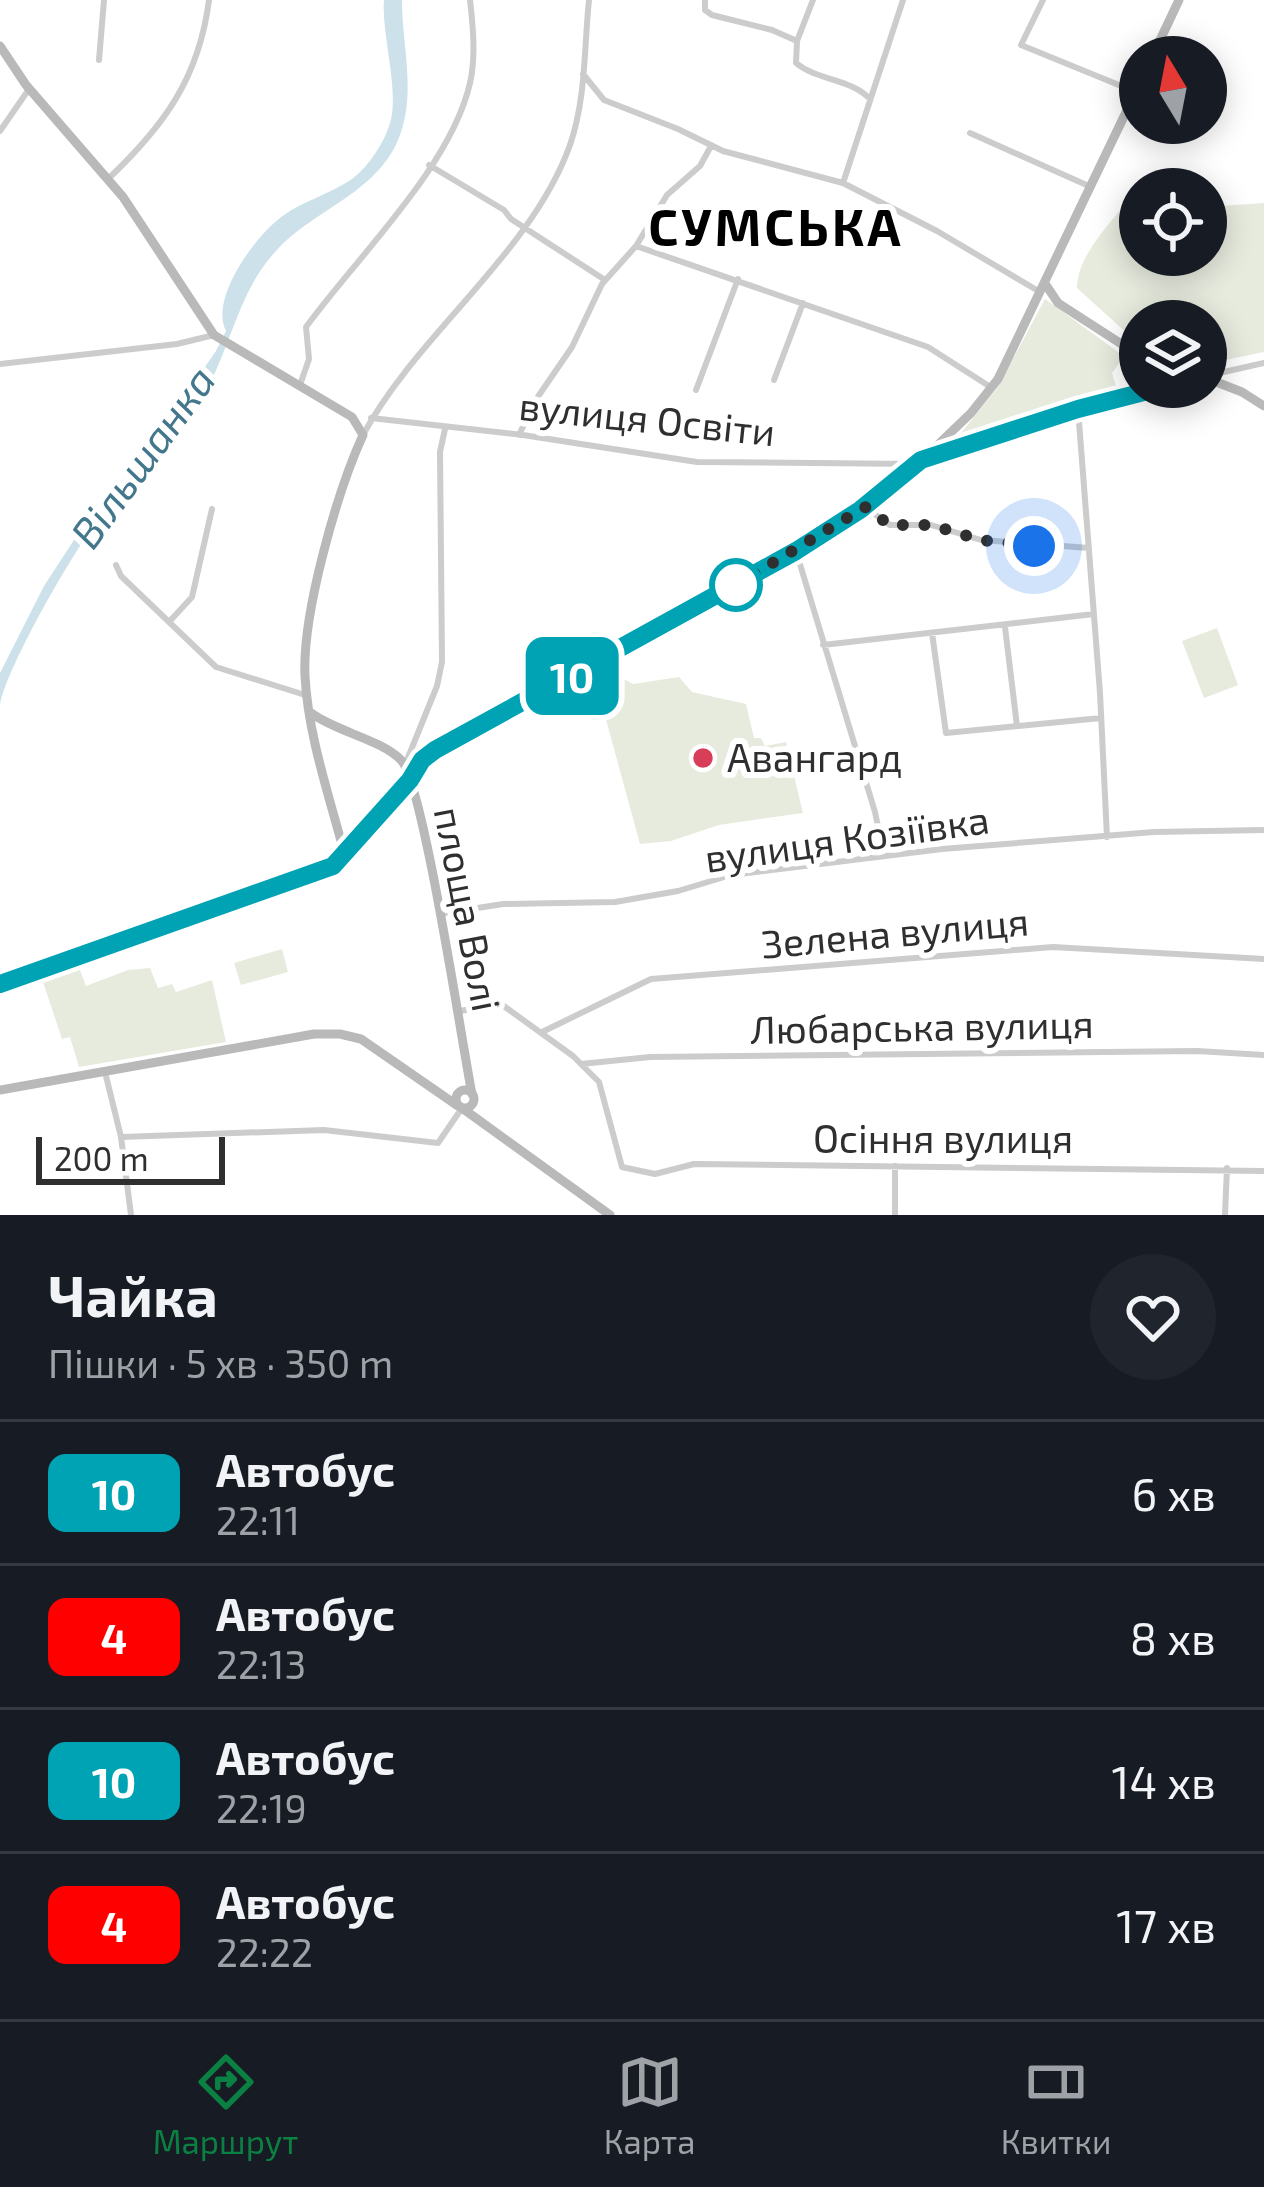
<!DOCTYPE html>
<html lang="uk">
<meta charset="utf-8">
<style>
body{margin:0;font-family:"Exo 2",sans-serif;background:#20242c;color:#f1f3f6;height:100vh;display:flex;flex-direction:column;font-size:45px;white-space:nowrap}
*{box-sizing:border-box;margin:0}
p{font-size:39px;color:#9ea1a6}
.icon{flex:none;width:66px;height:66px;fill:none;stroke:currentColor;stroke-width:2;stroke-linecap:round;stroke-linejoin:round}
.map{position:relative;height:1215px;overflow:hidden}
.drawer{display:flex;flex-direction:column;background:#171b24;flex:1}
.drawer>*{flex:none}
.badge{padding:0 24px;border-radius:18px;font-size:42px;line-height:78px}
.needle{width:78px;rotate:350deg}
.controls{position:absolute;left:1119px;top:36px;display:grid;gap:24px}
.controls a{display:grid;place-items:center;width:108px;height:108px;border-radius:50%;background:#171b24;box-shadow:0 6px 30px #0003;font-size:60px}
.scale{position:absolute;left:36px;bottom:30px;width:189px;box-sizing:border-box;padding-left:12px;border:6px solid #2f2f2f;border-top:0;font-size:33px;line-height:42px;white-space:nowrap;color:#2f2f2f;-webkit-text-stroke:9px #fff;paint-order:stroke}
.you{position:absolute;width:60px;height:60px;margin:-30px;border:9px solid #fff;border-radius:50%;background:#1a73e8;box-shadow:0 0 0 18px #1a73e833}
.map>.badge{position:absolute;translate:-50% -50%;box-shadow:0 0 0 6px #fff}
.round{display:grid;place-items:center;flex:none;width:126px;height:126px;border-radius:63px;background:#20242c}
.summary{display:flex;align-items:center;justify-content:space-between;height:204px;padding:0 48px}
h1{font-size:57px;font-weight:700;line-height:90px}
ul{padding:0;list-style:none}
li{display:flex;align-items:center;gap:36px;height:144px;padding:0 48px;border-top:3px solid #363941}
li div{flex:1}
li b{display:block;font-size:45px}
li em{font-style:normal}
li .badge{min-width:132px;font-weight:700;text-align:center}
.menu{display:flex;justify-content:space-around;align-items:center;height:168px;border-top:3px solid #363941;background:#171b24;font-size:33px;color:#9ea1a6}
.menu a{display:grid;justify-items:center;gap:6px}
.menu .active{color:#0b8043}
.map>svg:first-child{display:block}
.green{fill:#e7ebde}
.water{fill:#cce1ea}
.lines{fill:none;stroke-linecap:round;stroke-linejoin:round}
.street{stroke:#ccc;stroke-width:6}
.secondary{stroke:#b9b9b9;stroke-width:9}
.line-casing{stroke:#fff;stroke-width:27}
.line{stroke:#00a3b4;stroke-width:18}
.walk{stroke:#2f2f2f;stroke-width:12;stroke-dasharray:0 21.6}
.stop-dot{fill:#fff;stroke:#00a3b4;stroke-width:6}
.poi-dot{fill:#d93e59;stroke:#fff;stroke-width:4.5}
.labels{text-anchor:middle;stroke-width:12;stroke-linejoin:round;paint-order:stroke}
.street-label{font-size:39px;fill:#2f2f2f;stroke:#fff}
.poi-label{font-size:39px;fill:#2f2f2f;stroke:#fff;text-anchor:start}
.water-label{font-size:42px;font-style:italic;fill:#43778c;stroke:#fff}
.district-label{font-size:51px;font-weight:bold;letter-spacing:3px;fill:#000;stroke:#fff}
</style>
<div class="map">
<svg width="1264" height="1215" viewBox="0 0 1264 1215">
<rect width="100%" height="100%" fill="#fff"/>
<path class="green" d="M 1264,203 L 1264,352 L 1206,364 L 1206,321 L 1140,321 L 1140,345 L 1077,288 C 1077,259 1104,230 1122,208 L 1140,208 L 1140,255 L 1206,255 L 1206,207 Z
M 1045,299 L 1121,354 L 1121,361 L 1112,373 L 1118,392 L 961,444 L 958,437 L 998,387 Z
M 1217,628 L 1238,685 L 1204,698 L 1182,641 Z
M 615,674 L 633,684 L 679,677 L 692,692 L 746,704 L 754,738 L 761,738 L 765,746 L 786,742 L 803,813 L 719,825 L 671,841 L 640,844 L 596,683 Z
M 282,949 L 288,972 L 241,985 L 234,963 Z
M 78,965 L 86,986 L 128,970 L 150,968 L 158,988 L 172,984 L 176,992 L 212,980 L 226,1042 L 79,1067 L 70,1037 L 62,1039 L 41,976 Z"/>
<path class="water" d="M 384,0 L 402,0 C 402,46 416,91 400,135 C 379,193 315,208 276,251 C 236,293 230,356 198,404 C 181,430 162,464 140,486 C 131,495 118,496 109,505 C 81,537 7,665 0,705 L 0,673 L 44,586 L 102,497 L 132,472 L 216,351 L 226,331 C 209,299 256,234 284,215 C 304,201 329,194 349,181 C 365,171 382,146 388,129 C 402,96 381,37 384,0 Z"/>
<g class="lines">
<path class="street" d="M 705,0 L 705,10 L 712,15 L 772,30 L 797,41
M 813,0 L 797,41 L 796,63 C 818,81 850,78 870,99
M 1043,0 L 1021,45 L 1136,92
M 99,60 L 104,0
M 583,74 L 604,100 L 678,129 L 723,151 L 843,183 L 937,231 L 1040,292
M 0,131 L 29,89
M 970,133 L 1091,187
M 429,165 L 504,210 L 511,219 L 605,280
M 108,179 C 164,126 199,78 209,0
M 843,183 L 903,0
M 636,246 L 928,347 L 992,388
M 0,364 L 177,344 L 214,335
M 1206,376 L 1264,363
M 774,380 L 803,303
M 300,385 L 309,359 L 306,327 C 357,257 451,167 470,83 C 476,57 473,26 470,0
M 696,390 L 738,279
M 1078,409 L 1100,693 L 1107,837
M 371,418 L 523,435 L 697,462 L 916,464
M 363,435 C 417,334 531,254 570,145 C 586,99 584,48 589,0
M 519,435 L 535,401 L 572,347 L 602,284 L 636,246 L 667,195 L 700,166 L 711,146
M 925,460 L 1078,409 L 1163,387
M 865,507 L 890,525 L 931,525 L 981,540 L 1089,548
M 796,551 L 875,812 L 884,855
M 116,565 L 121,576 L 216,667 L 305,695
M 169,622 L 192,597 L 212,509
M 1005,627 L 1017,726
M 932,633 L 946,733 L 1101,718
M 823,645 L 1094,614
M 405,765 L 437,686 L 442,662 L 440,452 L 445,429
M 439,914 L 503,904 L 615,902 L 678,891 L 731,875 L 942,849 L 1154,832 L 1264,830
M 460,1011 L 501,1004 L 573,1056 L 599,1082 L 622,1167 L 655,1174 L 694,1164 L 1264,1171
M 542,1032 L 651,979 L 1053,947 L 1264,959
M 581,1064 L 650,1057 L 1197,1051 L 1264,1055
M 105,1072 L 121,1137 L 131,1215
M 121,1137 L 324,1130 L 438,1143 L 462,1108
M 895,1215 L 895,1166
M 1225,1215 L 1227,1168"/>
<path class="secondary" d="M 0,46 L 26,85 L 123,197 L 214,335 L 352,417 L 363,435 C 337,492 302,614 305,676 C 308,736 330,798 345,856
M 1152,57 L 1179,0
M 1046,285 L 1058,303 L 1140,356
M 1206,378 L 1242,392 L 1264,406
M 311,713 C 337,732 380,739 401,760 C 423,782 462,1044 472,1094
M 0,984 L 333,866 L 428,755 L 665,626 L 860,510 L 921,461 L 971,413 L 998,379 L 1140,83
M456 1099a9 9 0 1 1 18 0a9 9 0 1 1-18 0Z
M 0,1090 L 314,1034 L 340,1034 L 361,1039 L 458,1106
M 462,1108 L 610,1215"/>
</g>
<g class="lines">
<defs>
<path id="line" d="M 0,984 L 333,866 L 410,780 L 422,760 L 435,750 L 796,551 L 860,510 L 921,460 L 1078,409 L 1163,387"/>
</defs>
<use href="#line" class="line-casing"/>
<use href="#line" class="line"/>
<path class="walk" d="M 736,585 L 865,507 L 890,525 L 931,525 L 981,540 L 1034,546"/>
</g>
<circle class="stop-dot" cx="736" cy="585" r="24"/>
<circle class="poi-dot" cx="703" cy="758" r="12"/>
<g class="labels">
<g class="street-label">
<text transform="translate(647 419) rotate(6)" y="14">вулиця Освіти</text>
<text transform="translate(847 839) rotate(-8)" y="14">вулиця Козіївка</text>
<text transform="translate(467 909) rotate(79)" y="14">площа Волі</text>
<text transform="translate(895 933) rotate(-5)" y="14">Зелена вулиця</text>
<text transform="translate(922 1027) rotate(-1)" y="14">Любарська вулиця</text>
<text x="943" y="1153">Осіння вулиця</text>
</g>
<g class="poi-label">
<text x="727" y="772">Авангард</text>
</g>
<g class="water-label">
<text transform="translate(143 457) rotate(-54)" y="15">Вільшанка</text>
</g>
<g class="district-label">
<text x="776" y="246">СУМСЬКА</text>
</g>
</g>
</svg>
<div class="controls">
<a><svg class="needle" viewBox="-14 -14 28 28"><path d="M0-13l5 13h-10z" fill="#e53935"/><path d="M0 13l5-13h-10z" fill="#9ea1a6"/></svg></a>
<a><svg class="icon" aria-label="locate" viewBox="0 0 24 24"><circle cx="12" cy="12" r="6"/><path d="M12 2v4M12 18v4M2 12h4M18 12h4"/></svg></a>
<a><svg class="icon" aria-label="layers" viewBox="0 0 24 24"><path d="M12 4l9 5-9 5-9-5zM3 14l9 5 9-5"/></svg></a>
</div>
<div class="scale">200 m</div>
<div class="you" style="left:1034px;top:546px"></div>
<b class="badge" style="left:572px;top:676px;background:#00a3b4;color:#fff">10</b>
</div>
<section class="drawer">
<div class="summary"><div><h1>Чайка</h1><p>Пішки · 5 хв · 350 m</p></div><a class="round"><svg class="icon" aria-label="heart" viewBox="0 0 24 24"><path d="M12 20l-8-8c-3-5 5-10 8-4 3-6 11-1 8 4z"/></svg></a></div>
<ul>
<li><span class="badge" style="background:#00a3b4;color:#fff">10</span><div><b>Автобус</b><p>22:11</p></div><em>6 хв</em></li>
<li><span class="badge" style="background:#f00;color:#fff">4</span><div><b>Автобус</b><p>22:13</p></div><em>8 хв</em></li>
<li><span class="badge" style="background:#00a3b4;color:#fff">10</span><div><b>Автобус</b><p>22:19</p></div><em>14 хв</em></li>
<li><span class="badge" style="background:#f00;color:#fff">4</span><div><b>Автобус</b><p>22:22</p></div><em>17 хв</em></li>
</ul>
</section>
<nav class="menu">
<a class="active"><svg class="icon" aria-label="directions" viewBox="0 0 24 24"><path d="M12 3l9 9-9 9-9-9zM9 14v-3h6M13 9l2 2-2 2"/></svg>Маршрут</a>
<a><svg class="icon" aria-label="map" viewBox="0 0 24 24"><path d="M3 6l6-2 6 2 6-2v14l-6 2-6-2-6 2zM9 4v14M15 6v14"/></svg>Карта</a>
<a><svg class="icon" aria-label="tickets" viewBox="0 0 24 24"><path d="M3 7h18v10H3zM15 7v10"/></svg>Квитки</a>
</nav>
